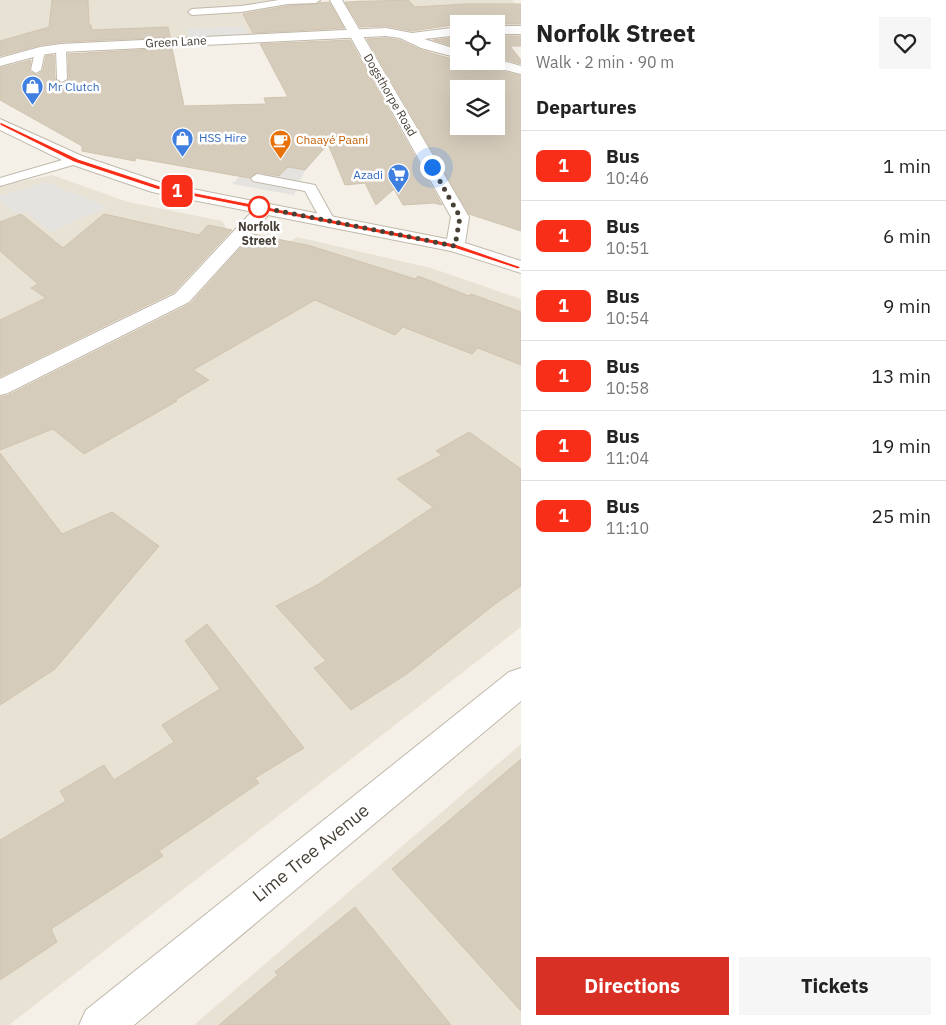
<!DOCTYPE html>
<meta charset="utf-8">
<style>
body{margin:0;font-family:"IBM Plex Sans",sans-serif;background:#f6f6f6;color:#222;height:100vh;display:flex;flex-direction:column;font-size:19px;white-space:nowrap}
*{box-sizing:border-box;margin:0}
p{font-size:16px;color:#767676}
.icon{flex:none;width:28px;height:28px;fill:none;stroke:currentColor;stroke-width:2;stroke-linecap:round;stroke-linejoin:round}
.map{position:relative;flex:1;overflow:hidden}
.side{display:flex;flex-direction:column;background:#fff;width:425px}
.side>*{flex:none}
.badge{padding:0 10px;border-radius:8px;font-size:18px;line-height:32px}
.buttons{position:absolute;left:450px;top:15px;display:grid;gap:10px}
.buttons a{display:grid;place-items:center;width:55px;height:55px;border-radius:0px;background:#fff;box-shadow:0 5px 20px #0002;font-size:25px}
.you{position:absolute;width:25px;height:25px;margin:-12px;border:4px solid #fff;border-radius:50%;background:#1a73e8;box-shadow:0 0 0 8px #1a73e833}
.map>.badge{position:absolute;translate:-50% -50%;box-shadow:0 0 0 2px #fff}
h2{padding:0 15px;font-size:19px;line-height:45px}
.round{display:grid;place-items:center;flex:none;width:52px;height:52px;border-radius:0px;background:#f6f6f6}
.overview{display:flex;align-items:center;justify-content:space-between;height:85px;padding:0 15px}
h1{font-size:24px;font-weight:700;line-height:38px}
.primary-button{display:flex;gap:10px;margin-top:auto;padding:10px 15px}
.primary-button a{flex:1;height:58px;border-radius:0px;background:#d93025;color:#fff;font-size:20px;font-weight:700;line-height:58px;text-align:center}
.primary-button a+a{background:#f6f6f6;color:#222}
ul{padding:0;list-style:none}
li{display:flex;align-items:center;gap:15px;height:70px;padding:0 15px;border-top:1px solid #e0e0e0}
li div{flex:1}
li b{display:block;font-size:19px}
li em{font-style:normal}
li .badge{min-width:55px;font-weight:700;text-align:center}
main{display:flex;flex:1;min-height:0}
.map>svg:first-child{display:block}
.residential{fill:#e8e2d5}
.parking{fill:#e5e3df}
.building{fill:#d6ccbc;stroke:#d1c4af;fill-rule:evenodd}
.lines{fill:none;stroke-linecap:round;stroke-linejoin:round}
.service-casing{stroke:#c0b8aa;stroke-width:2}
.minor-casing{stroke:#c0b8aa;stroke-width:2}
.tertiary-casing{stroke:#c0b8aa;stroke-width:2}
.service{fill:#fff;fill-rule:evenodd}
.minor{fill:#fff;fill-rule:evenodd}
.tertiary{fill:#fff;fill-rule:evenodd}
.line{fill:#f92e18;stroke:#fff}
.walk{stroke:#474036;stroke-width:5;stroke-dasharray:0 9}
.stop-dot{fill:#fff;stroke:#f92e18;stroke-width:2.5}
.labels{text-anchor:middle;stroke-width:5;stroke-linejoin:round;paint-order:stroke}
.far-street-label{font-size:12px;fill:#474036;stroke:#fff}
.far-shop-label{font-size:12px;fill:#366cbe;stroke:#fff;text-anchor:start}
.far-food-label{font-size:12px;fill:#c56008;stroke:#fff;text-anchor:start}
.far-stop-label{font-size:12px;font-weight:bold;fill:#474036;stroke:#fff}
.near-street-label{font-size:18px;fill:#474036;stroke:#fff}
</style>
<main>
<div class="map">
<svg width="521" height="1025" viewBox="0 0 521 1025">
<rect width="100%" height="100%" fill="#f4f0e7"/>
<path class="residential" d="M 0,0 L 321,0 L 338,31 L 51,44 L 0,56 Z
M 357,0 L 512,0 L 521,9 L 372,23 Z
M 52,175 L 128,202 L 222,221 L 226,227 L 178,274 L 0,365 L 0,186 Z
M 297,237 L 431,268 L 521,299 L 521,627 L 9,1025 L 0,1025 L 0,411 L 214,290 Z
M 521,744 L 521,1025 L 194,1025 Z"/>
<path class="parking" d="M 244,26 L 247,34 L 188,37 L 186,28 Z
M 256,161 L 305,170 L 294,195 L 232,184 Z
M 46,182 L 108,207 L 50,232 L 25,211 L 16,214 L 0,200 L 0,196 Z"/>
<path class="building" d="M 52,0 L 88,0 L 89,25 L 91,25 L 92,30 L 168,27 L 170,37 L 61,42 L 40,45 L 0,56 L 0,41 L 49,27 Z
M 408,0 L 415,7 L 465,4 L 521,4 L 521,24 L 459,24 L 412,31 L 386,26 L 360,27 L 345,2 Z
M 329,2 L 344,28 L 253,33 L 243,14 L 288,6 Z
M 496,36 L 521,36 L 521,46 L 510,46 L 521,60 L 521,64 L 496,57 Z
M 459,37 L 459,48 L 433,40 Z
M 386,38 L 399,40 L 421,50 L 459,61 L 478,61 L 482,66 L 521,76 L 521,231 L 469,214 L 367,39 ZM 459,89 L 496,89 L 496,126 L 459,126 Z
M 350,40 L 442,205 L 434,203 L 403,205 L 394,189 L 376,205 L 365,183 L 345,185 L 328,144 L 305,170 L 288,167 L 279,176 L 257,172 L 249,178 L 136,158 L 135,161 L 82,151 L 82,146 L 0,100 L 0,68 L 31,60 L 29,71 L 37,75 L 43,70 L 46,56 L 54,55 L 55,79 L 63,84 L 69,79 L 68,54 L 172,48 L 184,106 L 266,104 L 264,98 L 288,97 L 260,44 Z
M 21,214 L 63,248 L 104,214 L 199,235 L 208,225 L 232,230 L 174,292 L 0,377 L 0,320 L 46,298 L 31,288 L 38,284 L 0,251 L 0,222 Z
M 253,234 L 311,246 L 415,279 L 418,276 L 469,296 L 471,294 L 521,312 L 521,365 L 478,348 L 472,354 L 403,327 L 395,335 L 315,300 L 193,370 L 209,380 L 175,400 L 177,401 L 84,454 L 53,429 L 0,450 L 0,397 L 9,395 L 190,304 Z
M 469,432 L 521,469 L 521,586 L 495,604 L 408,673 L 351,710 L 314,668 L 326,661 L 276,606 L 317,585 L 433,507 L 397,479 L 442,455 L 436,451 Z
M 0,453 L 62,534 L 112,512 L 159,546 L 55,669 L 0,705 Z
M 207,624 L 304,748 L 255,778 L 259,783 L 159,851 L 163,856 L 51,929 L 57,942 L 0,980 L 0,840 L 66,801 L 60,791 L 104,765 L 114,780 L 174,742 L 162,725 L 220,689 L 185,641 Z
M 521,759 L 521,1011 L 392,869 Z
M 355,907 L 451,1025 L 219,1025 L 278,975 L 275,972 Z"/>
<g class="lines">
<defs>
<path id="service" d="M 279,0 L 320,0 L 316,3 L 288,4 L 241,12 L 192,15 L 188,12 L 192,9 L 241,6 Z
M 61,45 L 66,48 L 67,79 L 62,82 L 57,79 L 56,48 Z
M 40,48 L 45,51 L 41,70 L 36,73 L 31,70 L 35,51 Z
M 76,156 L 82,160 L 80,163 L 0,186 L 0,178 Z
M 257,174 L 315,185 L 335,221 L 333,224 L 323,224 L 305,191 L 253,181 L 251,178 Z"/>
<path id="minor" d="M 496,26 L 521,26 L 521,34 L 496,34 Z
M 459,27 L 459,35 L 424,39 L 459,50 L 459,58 L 421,48 L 400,38 L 386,36 L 61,52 L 41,55 L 0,66 L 0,58 L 40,47 L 61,44 L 386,28 L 412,33 Z
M 496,59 L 521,66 L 521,74 L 482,64 L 480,61 L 496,61 Z
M 264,204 L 270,205 L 273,209 L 270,213 L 189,302 L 8,393 L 0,395 L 0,379 L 175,294 L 258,205 Z
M 521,668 L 521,701 L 134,1025 L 79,1025 L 86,1010 L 509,672 Z"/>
<path id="tertiary" d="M 330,0 L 342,0 L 469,217 L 465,243 L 521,261 L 521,273 L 451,251 L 152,192 L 70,164 L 0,130 L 0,119 L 82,156 L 162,183 L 447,239 L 451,217 Z"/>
</defs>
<use href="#service" class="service-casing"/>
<use href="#minor" class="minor-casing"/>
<use href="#tertiary" class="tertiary-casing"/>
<use href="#service" class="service"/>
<use href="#minor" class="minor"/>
<use href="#tertiary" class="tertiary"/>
</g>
<path class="line" d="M 0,122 L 78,159 L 160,186 L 455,244 L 521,267 L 518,269 L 454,248 L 156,189 L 74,162 L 0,125 Z"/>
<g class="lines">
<path class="walk" d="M 259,207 L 455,246 L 460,217 L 432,167"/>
</g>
<defs>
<symbol id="shop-pin" viewBox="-11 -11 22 30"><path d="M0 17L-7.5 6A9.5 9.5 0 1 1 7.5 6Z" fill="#3f7fe0" stroke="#fff"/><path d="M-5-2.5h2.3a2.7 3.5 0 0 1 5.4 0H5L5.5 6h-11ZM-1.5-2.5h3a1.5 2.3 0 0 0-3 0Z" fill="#fff"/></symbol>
<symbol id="cafe-pin" viewBox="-11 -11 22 30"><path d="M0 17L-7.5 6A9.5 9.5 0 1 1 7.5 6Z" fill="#e8710a" stroke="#fff"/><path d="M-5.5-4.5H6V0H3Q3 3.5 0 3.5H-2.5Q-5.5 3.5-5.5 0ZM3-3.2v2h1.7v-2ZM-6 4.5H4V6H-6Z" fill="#fff"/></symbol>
<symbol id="supermarket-pin" viewBox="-11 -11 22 30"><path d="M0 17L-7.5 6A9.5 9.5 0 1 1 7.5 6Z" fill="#3f7fe0" stroke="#fff"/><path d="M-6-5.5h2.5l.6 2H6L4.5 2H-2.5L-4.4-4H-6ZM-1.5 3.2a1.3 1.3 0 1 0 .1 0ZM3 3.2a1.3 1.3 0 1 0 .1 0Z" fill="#fff"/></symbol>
</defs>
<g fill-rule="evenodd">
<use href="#shop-pin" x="20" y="74" width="25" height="34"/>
<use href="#shop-pin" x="170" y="126" width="25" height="34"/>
<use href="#cafe-pin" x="268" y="128" width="25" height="34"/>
<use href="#supermarket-pin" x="386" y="162" width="25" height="34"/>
</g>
<circle class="stop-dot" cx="259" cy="207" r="10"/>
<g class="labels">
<g class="far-street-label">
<text transform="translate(176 42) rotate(-3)" y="4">Green Lane</text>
<text transform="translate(390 95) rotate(60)" y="4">Dogsthorpe Road</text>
</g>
<g class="far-shop-label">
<text x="48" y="91">Mr Clutch</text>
<text x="199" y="142">HSS Hire</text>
<text x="383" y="179" text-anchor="end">Azadi</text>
</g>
<g class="far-food-label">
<text x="296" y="144">Chaayé Paani</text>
</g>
<g class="far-stop-label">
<text x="259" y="231">Norfolk<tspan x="259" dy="14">Street</tspan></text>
</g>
<g class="near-street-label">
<text transform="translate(311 853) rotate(-39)" y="6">Lime Tree Avenue</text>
</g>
</g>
</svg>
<div class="buttons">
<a><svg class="icon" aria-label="locate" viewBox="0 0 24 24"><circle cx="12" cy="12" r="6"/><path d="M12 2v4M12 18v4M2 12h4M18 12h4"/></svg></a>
<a><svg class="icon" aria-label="layers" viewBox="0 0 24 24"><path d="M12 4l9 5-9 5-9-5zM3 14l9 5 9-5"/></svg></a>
</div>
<div class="you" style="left:432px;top:167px"></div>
<b class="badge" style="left:177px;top:191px;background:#f92e18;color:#fff">1</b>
</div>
<section class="side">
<div class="overview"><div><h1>Norfolk Street</h1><p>Walk · 2 min · 90 m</p></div><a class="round"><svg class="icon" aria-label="heart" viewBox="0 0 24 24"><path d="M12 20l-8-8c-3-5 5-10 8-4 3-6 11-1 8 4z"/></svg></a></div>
<h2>Departures</h2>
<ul>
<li><span class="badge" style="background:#f92e18;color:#fff">1</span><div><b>Bus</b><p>10:46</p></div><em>1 min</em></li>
<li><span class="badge" style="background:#f92e18;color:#fff">1</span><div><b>Bus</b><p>10:51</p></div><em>6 min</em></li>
<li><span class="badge" style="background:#f92e18;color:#fff">1</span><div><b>Bus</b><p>10:54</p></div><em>9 min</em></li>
<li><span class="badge" style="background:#f92e18;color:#fff">1</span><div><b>Bus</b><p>10:58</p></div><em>13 min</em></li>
<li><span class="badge" style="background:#f92e18;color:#fff">1</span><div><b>Bus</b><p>11:04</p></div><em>19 min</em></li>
<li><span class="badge" style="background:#f92e18;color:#fff">1</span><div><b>Bus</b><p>11:10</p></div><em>25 min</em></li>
</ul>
<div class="primary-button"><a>Directions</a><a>Tickets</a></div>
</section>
</main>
